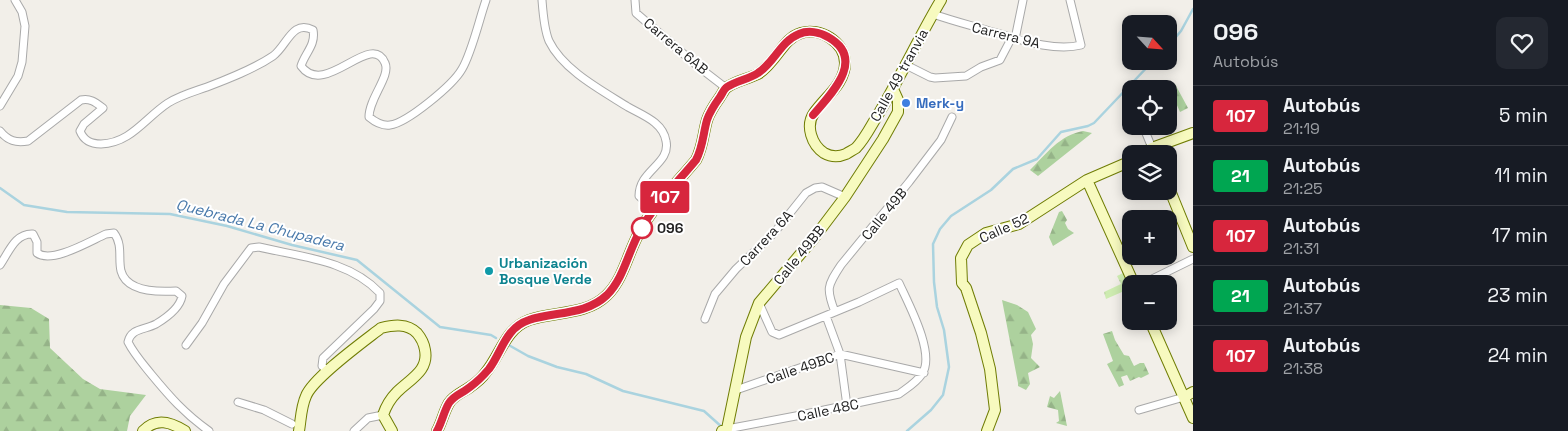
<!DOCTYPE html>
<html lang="es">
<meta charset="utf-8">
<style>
body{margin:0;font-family:"Space Grotesk",sans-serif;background:#242831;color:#f1f3f6;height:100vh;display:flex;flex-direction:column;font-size:19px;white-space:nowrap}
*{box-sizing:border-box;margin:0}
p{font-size:16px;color:#9ea1a6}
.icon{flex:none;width:28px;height:28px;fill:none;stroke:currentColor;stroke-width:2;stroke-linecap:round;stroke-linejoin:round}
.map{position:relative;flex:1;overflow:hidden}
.panel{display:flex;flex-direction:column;background:#171b24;width:375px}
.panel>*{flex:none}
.badge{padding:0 10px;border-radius:4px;font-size:18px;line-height:32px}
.needle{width:32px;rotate:116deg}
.fabs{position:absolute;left:1122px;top:15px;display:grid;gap:10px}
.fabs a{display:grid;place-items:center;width:55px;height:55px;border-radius:10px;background:#171b24;box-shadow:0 2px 12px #0003;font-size:25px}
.map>.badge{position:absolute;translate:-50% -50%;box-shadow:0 0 0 2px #fff}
.round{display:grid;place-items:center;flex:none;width:52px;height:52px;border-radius:10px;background:#242831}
.summary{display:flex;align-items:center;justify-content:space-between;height:85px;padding:0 20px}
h1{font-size:24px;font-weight:600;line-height:38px}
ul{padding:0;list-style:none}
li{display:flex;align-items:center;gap:15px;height:60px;padding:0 20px;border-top:1px solid #363941}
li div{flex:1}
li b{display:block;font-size:19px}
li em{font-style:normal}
li .badge{min-width:55px;font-weight:700;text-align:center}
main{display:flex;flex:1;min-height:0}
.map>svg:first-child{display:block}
.grass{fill:url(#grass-tufts)}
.forest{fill:url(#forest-firs)}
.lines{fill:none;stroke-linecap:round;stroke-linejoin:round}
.stream{stroke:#aad3df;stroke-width:2.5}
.street-casing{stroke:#a9a9a9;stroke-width:9}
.secondary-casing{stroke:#707d05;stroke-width:12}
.street{stroke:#fff;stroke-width:7}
.secondary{stroke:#f7fabf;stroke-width:10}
.line-casing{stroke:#fff;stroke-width:11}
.line{stroke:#d7263d;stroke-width:8}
.shop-dot{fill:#3f7fe0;stroke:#fff;stroke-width:2}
.stop-dot{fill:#fff;stroke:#d7263d;stroke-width:2.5}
.culture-dot{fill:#0f9aa8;stroke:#fff;stroke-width:2}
.labels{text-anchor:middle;stroke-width:4;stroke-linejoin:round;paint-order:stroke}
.street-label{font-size:14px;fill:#222;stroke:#fff}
.shop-label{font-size:14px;font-weight:bold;fill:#366cbe;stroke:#fff;text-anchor:start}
.stop-label{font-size:14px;font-weight:bold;fill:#222;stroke:#fff;text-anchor:start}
.culture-label{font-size:14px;font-weight:bold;fill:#0d838f;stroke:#fff;text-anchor:start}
.water-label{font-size:15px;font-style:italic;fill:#4a7aab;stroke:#fff}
</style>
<main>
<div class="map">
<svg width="1193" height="431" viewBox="0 0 1193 431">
<defs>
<pattern id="grass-tufts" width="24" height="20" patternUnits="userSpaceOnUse" patternTransform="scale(1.25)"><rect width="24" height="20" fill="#cdebb0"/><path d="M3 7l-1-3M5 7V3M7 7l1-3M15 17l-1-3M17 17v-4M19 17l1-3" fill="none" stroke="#b0c997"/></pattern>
<pattern id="forest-firs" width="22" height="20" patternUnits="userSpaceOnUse" patternTransform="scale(1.25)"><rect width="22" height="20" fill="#add19e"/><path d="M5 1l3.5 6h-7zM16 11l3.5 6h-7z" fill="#95b388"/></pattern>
</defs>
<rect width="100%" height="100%" fill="#f2efe9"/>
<path class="grass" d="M 1123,273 L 1131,288 L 1106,299 L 1104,292 L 1121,284 L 1117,276 Z"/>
<path class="forest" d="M 1175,84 L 1188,108 L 1180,112 L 1176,103 L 1170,105 C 1166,97 1170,91 1175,84 Z
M 1083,131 L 1092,133 L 1038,176 L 1030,170 C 1046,154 1060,135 1083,131 Z
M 1062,211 L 1067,220 L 1065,223 L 1068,229 L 1074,233 L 1053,246 L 1049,237 L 1059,212 Z
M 1002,300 L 1017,305 L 1028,312 L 1036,329 L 1031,335 L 1033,344 L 1031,358 L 1040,367 L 1028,373 L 1030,384 L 1026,390 L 1018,386 L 1018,383 Z
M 0,305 L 31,308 L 49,319 L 50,348 L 83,379 L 100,389 L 146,395 L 130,416 L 127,431 L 0,431 Z
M 1112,331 L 1115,340 L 1124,355 L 1129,356 L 1134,366 L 1140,363 L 1144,363 L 1149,374 L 1141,378 L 1139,377 L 1130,381 L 1127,375 L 1121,377 L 1124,385 L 1119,387 L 1107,364 L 1113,361 L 1103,334 Z
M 1060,391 L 1067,426 L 1056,423 L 1059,421 L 1058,410 L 1047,407 L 1050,396 L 1054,398 Z"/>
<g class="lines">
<path class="stream" d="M 1169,45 L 1181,31 L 1193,9
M 0,188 L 24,205 L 67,212 L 170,214 L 227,226 L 292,245 L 357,260 L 440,327 L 491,335 L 496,338
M 507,344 L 528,356 L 557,367 L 586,374 L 623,391 L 704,411 L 723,428
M 907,431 L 931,410 L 943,395 L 949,367 L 944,330 L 937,307 L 934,282 L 933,244 L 940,229 L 951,216 L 991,190 L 1013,169 L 1037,159 L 1061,132 L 1088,126 L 1094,123 L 1153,61"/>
<defs>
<path id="street" d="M 542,0 C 543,13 544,29 549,41 C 563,70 601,90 628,107 C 642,115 663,122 666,141 C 671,164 639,170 639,196 L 654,210
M 635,0 L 636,13 L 700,68 L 726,88
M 933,14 C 953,21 973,26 993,32 C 1018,39 1054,52 1081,45 L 1070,0
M 1015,39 L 1023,0
M 906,65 L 930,77 L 935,78 L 966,76 L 981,67 L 1000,60 L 1011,39
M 1130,98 L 1131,100
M 0,106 L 18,76 L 22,62 L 25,26 L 22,12 L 15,0
M 1143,126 L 1152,148
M 0,131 C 8,141 16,143 28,141 L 81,100 C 90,98 95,102 103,108 L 84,124 L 80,131 C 84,141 91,144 101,144 C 131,143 145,118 168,103 C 181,95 193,92 207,87 C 228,79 254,69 273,56 C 287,46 292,19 313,30 C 316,45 305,53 301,66 C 325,99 371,30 385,63 C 391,76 369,98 369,117 C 375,122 382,126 390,125 C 407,123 453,85 462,69 C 472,52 479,20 486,0
M 0,265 C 9,252 15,233 33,234 L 37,242 L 37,253 C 52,264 90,241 106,234 L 114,233 C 123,245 118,258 121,271 C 127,293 160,292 176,291 L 182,296 C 180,308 166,318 156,324 C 145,330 131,328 128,342 C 134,354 143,364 151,374 C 170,397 184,413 209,431
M 1142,284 L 1193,259
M 835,312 C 826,289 827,286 841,265 L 909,182 L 941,140 L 952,117
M 826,316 L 840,354 L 847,406
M 705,319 L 715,294 L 736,269 L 774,233 L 806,193 L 815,188 L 822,187 L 845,197
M 186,345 L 202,323 L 224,284 L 251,248 L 259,247 C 301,257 349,260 380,293 L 380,301 L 374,309 L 323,358 L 322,366 L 328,371
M 736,390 L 840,354 L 924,373
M 238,402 L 264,410 L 292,424
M 1139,410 L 1184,397
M 727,429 L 801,415 L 899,394 C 907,388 916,383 922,374 C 936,354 908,303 899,283 L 859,302 L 779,335 L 772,332 L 759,303
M 354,431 L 368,418 L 383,415"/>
<path id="secondary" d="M 1143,154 L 1152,148 L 1193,133
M 1087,180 L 1134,284
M 1169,188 L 1193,247
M 1150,321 L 1193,418
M 1184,397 L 1193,392
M 143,431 C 156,417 171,422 185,431
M 299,431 C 301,419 301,407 306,396 C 313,378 363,342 381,328 C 393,325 407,323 417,333 C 422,339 424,343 425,350 C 429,371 410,379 397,392 C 390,399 386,406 383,415 L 392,431
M 437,431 C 442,422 444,411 449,403 C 454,395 463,392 470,387 C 476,383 482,378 486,372 C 501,354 505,329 529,320 C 554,311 586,316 607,295 C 624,278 628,252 640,231 C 654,205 677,183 696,160 C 703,147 703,134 707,120 C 710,111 715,104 720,97 C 722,94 724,90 726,88 C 735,81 748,79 758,74 C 766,69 773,60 779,52 C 785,44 791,36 801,33 C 820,27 845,42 845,63 C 845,84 825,97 814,113 C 805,126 812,145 824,153 C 831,157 839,157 846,154 C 849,152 853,150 856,148 C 865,139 872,124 879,113 C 901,76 919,37 941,0
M 722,431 L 727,429 L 746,337 L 759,303 L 814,238 L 845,197 L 883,139 L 898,112 L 898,100 L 893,89
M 987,431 L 995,410 L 990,369 L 981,333 L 966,288 L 962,283 L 961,258 L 968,245 L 986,233 L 1019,224 L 1087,180 L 1131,161"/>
</defs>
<use href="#street" class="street-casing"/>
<use href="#secondary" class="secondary-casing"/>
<use href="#street" class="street"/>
<use href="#secondary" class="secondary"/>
</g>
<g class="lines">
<defs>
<path id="line" d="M 437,431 C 442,422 444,411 449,403 C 454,395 463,393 470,387 C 477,382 483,376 489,369 C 502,352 505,328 529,320 C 554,311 585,316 607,295 C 624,278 628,252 640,231 C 654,205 677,183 696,160 C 703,147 703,134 707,120 C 710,111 715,104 720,97 C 722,94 724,89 727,87 C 736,81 749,79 758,73 C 774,63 781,41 799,34 C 808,30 820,32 828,37 C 867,59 831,94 813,115"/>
</defs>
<use href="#line" class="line-casing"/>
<use href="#line" class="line"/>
</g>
<circle class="shop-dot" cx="906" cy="103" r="5"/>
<circle class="stop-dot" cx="642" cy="228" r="10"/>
<circle class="culture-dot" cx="489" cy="271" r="5"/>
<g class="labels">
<g class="street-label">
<text transform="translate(1006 35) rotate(14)" y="5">Carrera 9A</text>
<text transform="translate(676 46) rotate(40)" y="5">Carrera 6AB</text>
<text transform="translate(899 75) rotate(-61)" y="5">Calle 49 tranvia</text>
<text transform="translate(884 214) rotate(-51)" y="5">Calle 49B</text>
<text transform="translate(1004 228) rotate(-24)" y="5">Calle 52</text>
<text transform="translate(766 238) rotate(-47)" y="5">Carrera 6A</text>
<text transform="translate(799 255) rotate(-51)" y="5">Calle 49BB</text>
<text transform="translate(800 368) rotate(-19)" y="5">Calle 49BC</text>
<text transform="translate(828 410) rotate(-12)" y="5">Calle 48C</text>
</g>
<g class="shop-label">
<text x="916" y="108">Merk-y</text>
</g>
<g class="stop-label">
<text x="657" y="233">096</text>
</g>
<g class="culture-label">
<text x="499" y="268">Urbanización<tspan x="499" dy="16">Bosque Verde</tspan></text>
</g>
<g class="water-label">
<text transform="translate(260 225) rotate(14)" y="5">Quebrada La Chupadera</text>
</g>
</g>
</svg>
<div class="fabs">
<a><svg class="needle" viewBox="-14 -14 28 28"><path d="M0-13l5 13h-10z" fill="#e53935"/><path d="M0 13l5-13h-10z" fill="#9ea1a6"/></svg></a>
<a><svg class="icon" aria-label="locate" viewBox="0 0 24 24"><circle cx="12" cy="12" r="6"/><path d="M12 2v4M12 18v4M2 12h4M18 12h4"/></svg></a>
<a><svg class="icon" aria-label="layers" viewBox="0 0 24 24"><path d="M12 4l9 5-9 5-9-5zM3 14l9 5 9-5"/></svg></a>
<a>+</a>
<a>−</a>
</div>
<b class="badge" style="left:665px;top:197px;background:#d7263d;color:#fff">107</b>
</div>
<section class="panel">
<div class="summary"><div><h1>096</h1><p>Autobús</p></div><a class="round"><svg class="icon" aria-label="heart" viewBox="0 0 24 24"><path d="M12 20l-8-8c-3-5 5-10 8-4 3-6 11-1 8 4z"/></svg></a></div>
<ul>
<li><span class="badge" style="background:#d7263d;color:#fff">107</span><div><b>Autobús</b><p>21:19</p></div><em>5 min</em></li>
<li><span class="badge" style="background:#00a651;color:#fff">21</span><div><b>Autobús</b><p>21:25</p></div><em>11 min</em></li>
<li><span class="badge" style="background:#d7263d;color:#fff">107</span><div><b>Autobús</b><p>21:31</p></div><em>17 min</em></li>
<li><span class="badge" style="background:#00a651;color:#fff">21</span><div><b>Autobús</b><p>21:37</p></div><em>23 min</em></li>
<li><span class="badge" style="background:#d7263d;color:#fff">107</span><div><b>Autobús</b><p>21:38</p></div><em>24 min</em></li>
</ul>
</section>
</main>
